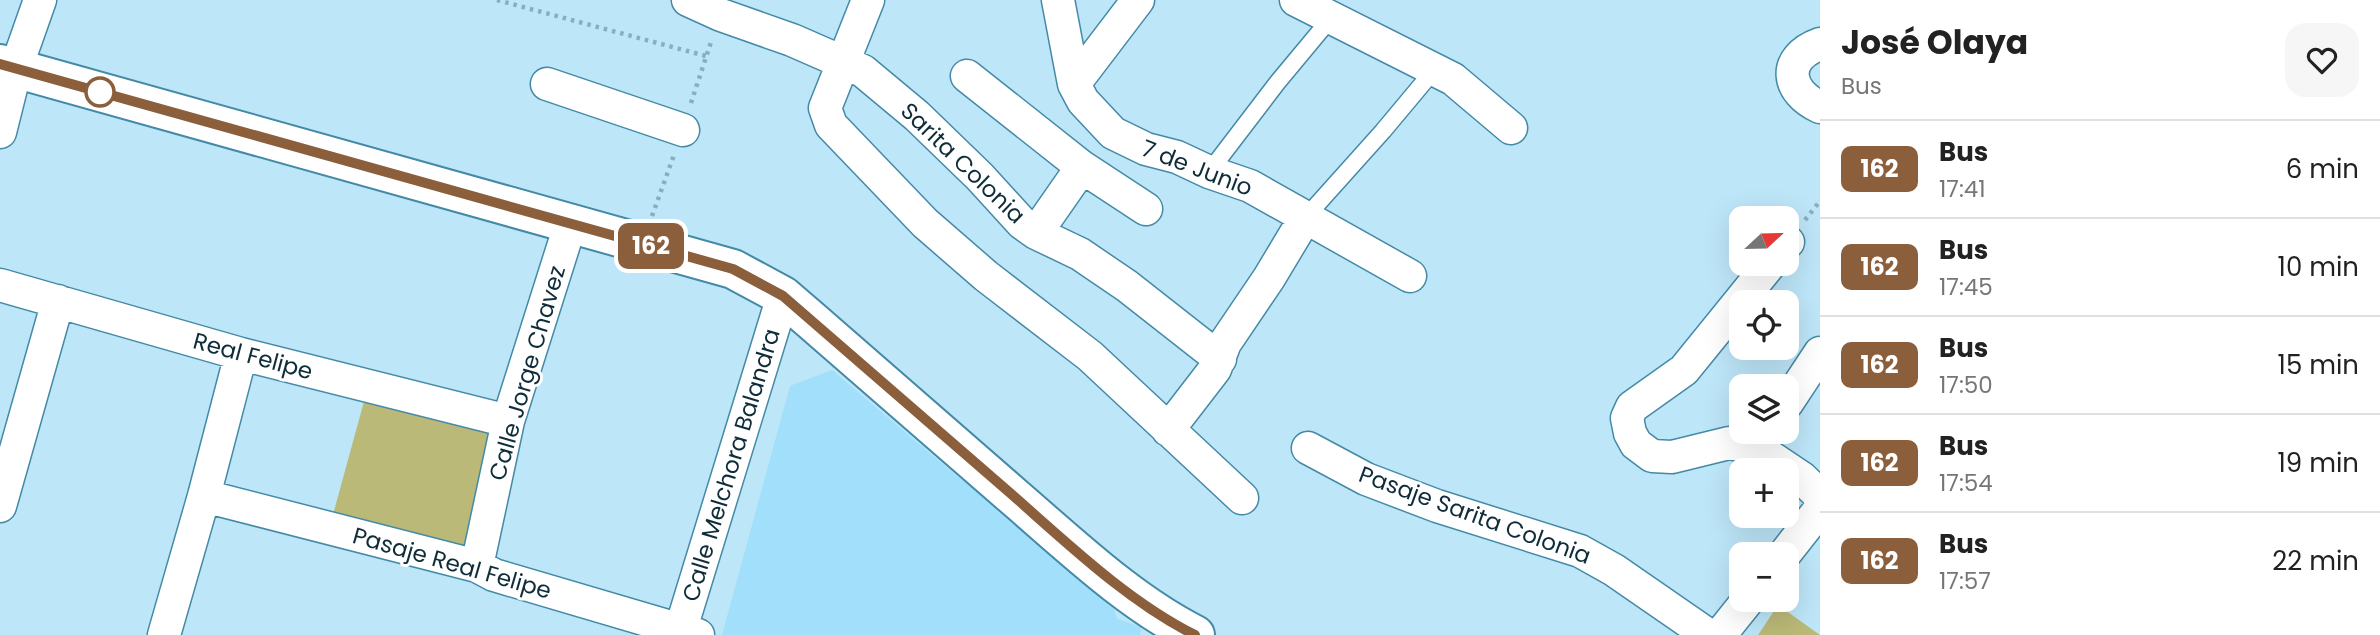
<!DOCTYPE html>
<meta charset="utf-8">
<style>
body{margin:0;font-family:Poppins,sans-serif;background:#f6f6f6;color:#222;height:100vh;display:flex;flex-direction:column;font-size:26px;white-space:nowrap}
*{box-sizing:border-box;margin:0}
p{font-size:23px;color:#767676}
.icon{flex:none;width:38px;height:38px;fill:none;stroke:currentColor;stroke-width:2;stroke-linecap:round;stroke-linejoin:round}
.map{position:relative;flex:1;overflow:hidden}
.drawer{display:flex;flex-direction:column;background:#fff;width:560px}
.drawer>*{flex:none}
.badge{padding:0 14px;border-radius:10px;font-size:24px;line-height:46px}
.needle{width:46px;rotate:68deg}
.buttons{position:absolute;left:1729px;top:206px;display:grid;gap:14px}
.buttons a{display:grid;place-items:center;width:70px;height:70px;border-radius:14px;background:#fff;box-shadow:0 7px 28px #0002;font-size:35px}
.map>.badge{position:absolute;translate:-50% -50%;box-shadow:0 0 0 4px #fff}
.round{display:grid;place-items:center;flex:none;width:74px;height:74px;border-radius:21px;background:#f6f6f6}
.headline{display:flex;align-items:center;justify-content:space-between;height:119px;padding:0 21px}
h1{font-size:33px;font-weight:700;line-height:52px}
ul{padding:0;list-style:none}
li{display:flex;align-items:center;gap:21px;height:98px;padding:0 21px;border-top:2px solid #e0e0e0}
li div{flex:1}
li b{display:block;font-size:26px}
li em{font-style:normal}
li .badge{min-width:77px;font-weight:700;text-align:center}
main{display:flex;flex:1;min-height:0}
.map>svg:first-child{display:block}
.built{fill:#a1dffa}
.green{fill:#bbb977}
.lines{fill:none;stroke-linecap:round;stroke-linejoin:round}
.service-casing{stroke:#448aa6;stroke-width:19}
.minor-casing{stroke:#448aa6;stroke-width:35}
.tertiary-casing{stroke:#448aa6;stroke-width:42}
.path{stroke:#89aebe;stroke-width:4.5;stroke-dasharray:3.5 5;stroke-linecap:butt}
.service{stroke:#fff;stroke-width:16}
.minor{stroke:#fff;stroke-width:32}
.tertiary{stroke:#fff;stroke-width:38}
.line-casing{stroke:#fff;stroke-width:16}
.line{stroke:#8b5e3c;stroke-width:10}
.stop-dot{fill:#fff;stroke:#8b5e3c;stroke-width:3.5}
.labels{text-anchor:middle;stroke-width:6;stroke-linejoin:round;paint-order:stroke}
.street-label{font-size:23px;fill:#0f2d38;stroke:#fff}
</style>
<main>
<div class="map">
<svg width="1820" height="635" viewBox="0 0 1820 635">
<rect width="100%" height="100%" fill="#bde6f8"/>
<path class="built" d="M 832,370 L 958,477 L 1001,508 L 1068,562 L 1114,609 L 1117,619 L 1142,627 L 1140,635 L 722,635 L 790,386 Z"/>
<path class="green" d="M 366,394 L 498,426 L 471,556 L 331,522 Z
M 1778,605 L 1820,635 L 1758,635 Z"/>
<g class="lines">
<defs>
<path id="service" d="M 1209,172 L 1277,83 L 1331,18
M 1305,218 L 1383,131 L 1434,70"/>
<path id="minor" d="M 688,0 L 721,15 L 792,40 L 863,71 L 917,116 L 980,177 L 1022,223 L 1036,233 L 1080,254 L 1127,286 L 1220,359
M 868,0 L 825,108 L 831,125 L 925,223 L 986,276 L 1090,356 L 1242,498
M 1058,0 L 1074,84 L 1083,101 L 1113,133 L 1146,149 L 1177,157 L 1209,172 L 1250,186 L 1410,276
M 1296,0 L 1453,79 L 1511,128
M 1820,44 C 1781,58 1786,92 1820,107
M 967,76 L 1082,167 L 1146,209
M 547,84 L 683,130
M 1074,84 L 1138,0
M 0,132 L 16,68 L 40,0
M 1036,233 L 1082,167
M 1787,243 L 1788,242
M 1770,264 L 1684,370 L 1632,407 L 1627,418 L 1630,433 L 1636,444 L 1652,456 L 1672,457 L 1729,443 L 1757,448 L 1802,478 L 1820,496
M 0,285 L 241,354 L 508,421
M 1787,403 L 1820,353
M 1168,430 L 1215,369 L 1225,343 L 1269,278 L 1305,218
M 1308,448 L 1366,479 L 1437,506 L 1580,551 L 1614,570 L 1708,635
M 204,496 L 477,566 L 494,575 L 698,635
M 0,506 L 58,301
M 1784,555 L 1820,509
M 477,566 L 508,421 L 571,222
M 164,635 L 204,496 L 241,354
M 679,635 L 783,296
M 1720,635 L 1748,600"/>
<path id="tertiary" d="M 0,64 L 733,269 L 783,296 C 860,362 936,429 1013,496 C 1070,545 1128,601 1195,635"/>
</defs>
<use href="#service" class="service-casing"/>
<use href="#minor" class="minor-casing"/>
<use href="#tertiary" class="tertiary-casing"/>
<path class="path" d="M 497,0 L 706,56
M 691,103 L 711,42
M 652,216 L 674,155
M 1805,220 L 1820,201"/>
<use href="#service" class="service"/>
<use href="#minor" class="minor"/>
<use href="#tertiary" class="tertiary"/>
</g>
<g class="lines">
<defs>
<path id="line" d="M 0,64 L 733,269 L 783,296 C 858,361 934,427 1009,492 C 1066,542 1127,601 1195,635"/>
</defs>
<use href="#line" class="line-casing"/>
<use href="#line" class="line"/>
</g>
<circle class="stop-dot" cx="100" cy="92" r="14"/>
<g class="labels">
<g class="street-label">
<text transform="translate(963 163) rotate(44)" y="8">Sarita Colonia</text>
<text transform="translate(1197 168) rotate(21)" y="8">7 de Junio</text>
<text transform="translate(253 356) rotate(15)" y="8">Real Felipe</text>
<text transform="translate(527 373) rotate(-74)" y="8">Calle Jorge Chavez</text>
<text transform="translate(731 465) rotate(-73)" y="8">Calle Melchora Balandra</text>
<text transform="translate(1475 515) rotate(20)" y="8">Pasaje Sarita Colonia</text>
<text transform="translate(452 563) rotate(16)" y="8">Pasaje Real Felipe</text>
</g>
</g>
</svg>
<div class="buttons">
<a><svg class="needle" viewBox="-14 -14 28 28"><path d="M0-13l5 13h-10z" fill="#e53935"/><path d="M0 13l5-13h-10z" fill="#767676"/></svg></a>
<a><svg class="icon" aria-label="locate" viewBox="0 0 24 24"><circle cx="12" cy="12" r="6"/><path d="M12 2v4M12 18v4M2 12h4M18 12h4"/></svg></a>
<a><svg class="icon" aria-label="layers" viewBox="0 0 24 24"><path d="M12 4l9 5-9 5-9-5zM3 14l9 5 9-5"/></svg></a>
<a>+</a>
<a>−</a>
</div>
<b class="badge" style="left:651px;top:246px;background:#8b5e3c;color:#fff">162</b>
</div>
<section class="drawer">
<div class="headline"><div><h1>José Olaya</h1><p>Bus</p></div><a class="round"><svg class="icon" aria-label="heart" viewBox="0 0 24 24"><path d="M12 20l-8-8c-3-5 5-10 8-4 3-6 11-1 8 4z"/></svg></a></div>
<ul>
<li><span class="badge" style="background:#8b5e3c;color:#fff">162</span><div><b>Bus</b><p>17:41</p></div><em>6 min</em></li>
<li><span class="badge" style="background:#8b5e3c;color:#fff">162</span><div><b>Bus</b><p>17:45</p></div><em>10 min</em></li>
<li><span class="badge" style="background:#8b5e3c;color:#fff">162</span><div><b>Bus</b><p>17:50</p></div><em>15 min</em></li>
<li><span class="badge" style="background:#8b5e3c;color:#fff">162</span><div><b>Bus</b><p>17:54</p></div><em>19 min</em></li>
<li><span class="badge" style="background:#8b5e3c;color:#fff">162</span><div><b>Bus</b><p>17:57</p></div><em>22 min</em></li>
</ul>
</section>
</main>
